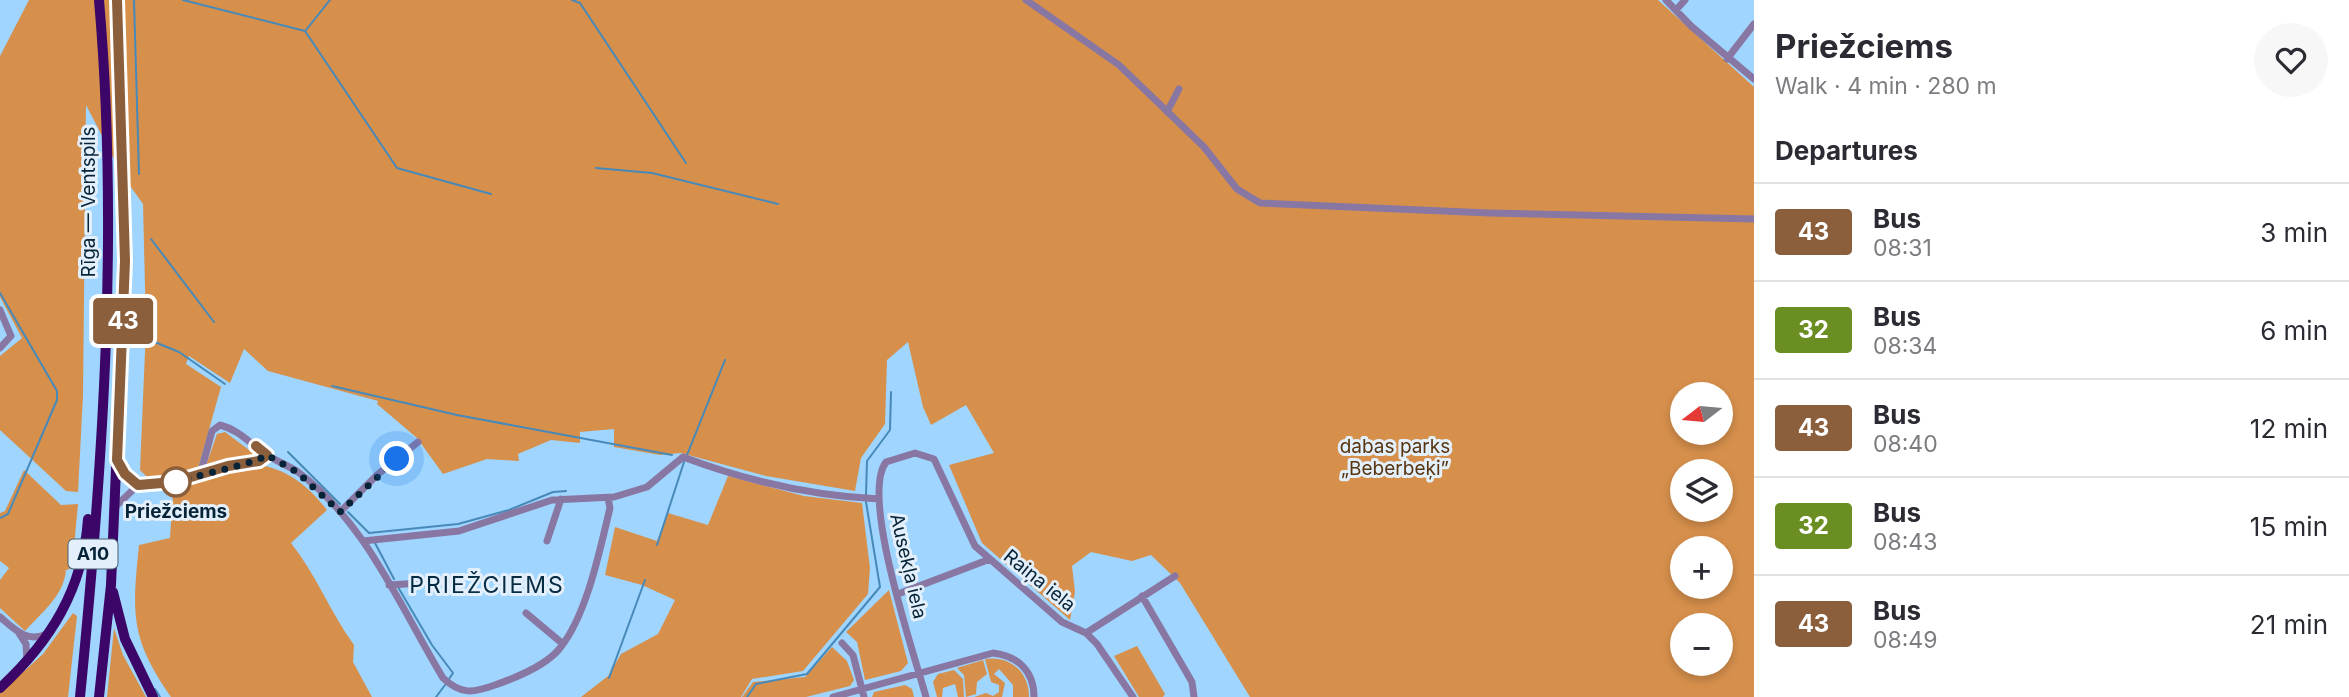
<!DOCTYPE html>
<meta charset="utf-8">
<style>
body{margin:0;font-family:Inter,sans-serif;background:#f7f7f7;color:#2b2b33;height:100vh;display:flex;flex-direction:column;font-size:26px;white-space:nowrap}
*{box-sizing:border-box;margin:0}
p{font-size:23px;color:#7c7c81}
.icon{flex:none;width:38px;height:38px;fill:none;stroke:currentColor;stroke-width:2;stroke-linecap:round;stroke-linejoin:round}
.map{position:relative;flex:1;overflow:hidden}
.panel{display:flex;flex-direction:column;background:#fff;width:595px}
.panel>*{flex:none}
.badge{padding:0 14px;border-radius:5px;font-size:24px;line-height:46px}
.needle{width:46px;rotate:254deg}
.tools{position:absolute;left:1670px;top:382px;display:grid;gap:14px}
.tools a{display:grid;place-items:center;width:63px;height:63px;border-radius:50%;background:#fff;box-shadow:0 4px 10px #0003;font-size:35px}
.you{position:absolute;width:35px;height:35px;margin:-18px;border:5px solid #fff;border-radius:50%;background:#1a73e8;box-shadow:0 0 0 10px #1a73e833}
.map>.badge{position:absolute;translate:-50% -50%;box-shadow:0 0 0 4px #fff}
h2{padding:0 21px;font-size:26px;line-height:63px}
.round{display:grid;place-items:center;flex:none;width:74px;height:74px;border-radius:37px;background:#f7f7f7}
.summary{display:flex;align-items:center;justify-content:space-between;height:119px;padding:0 21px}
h1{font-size:33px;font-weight:700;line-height:52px}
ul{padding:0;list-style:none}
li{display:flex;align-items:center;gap:21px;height:98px;padding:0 21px;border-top:2px solid #e1e1e2}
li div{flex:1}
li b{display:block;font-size:26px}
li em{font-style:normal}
li .badge{min-width:77px;font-weight:700;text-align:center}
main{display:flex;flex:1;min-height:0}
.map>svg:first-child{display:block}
.green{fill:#d7904c;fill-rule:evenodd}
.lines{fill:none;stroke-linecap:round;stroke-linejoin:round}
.stream{stroke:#4789b9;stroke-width:2}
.minor{stroke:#8877a2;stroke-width:7}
.highway{stroke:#3c0668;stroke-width:10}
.line-casing{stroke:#fff;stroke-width:16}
.line{stroke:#8b5e3c;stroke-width:10}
.walk{stroke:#072337;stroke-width:7;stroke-dasharray:0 12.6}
.stop-dot{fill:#fff;stroke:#8b5e3c;stroke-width:3.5}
.labels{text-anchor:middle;stroke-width:6;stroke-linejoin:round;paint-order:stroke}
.shield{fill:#e3f0fb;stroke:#496072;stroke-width:2}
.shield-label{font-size:18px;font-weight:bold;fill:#072337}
.street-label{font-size:19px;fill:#072337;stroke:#e3f0fb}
.park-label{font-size:19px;fill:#58340f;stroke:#e3f0fb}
.stop-label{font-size:19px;font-weight:bold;fill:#072337;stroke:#e3f0fb}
.quarter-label{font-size:23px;letter-spacing:2px;fill:#062c44;stroke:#e3f0fb}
</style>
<main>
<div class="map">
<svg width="1754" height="697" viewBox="0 0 1754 697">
<rect width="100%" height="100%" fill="#9fd5fe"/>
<path class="green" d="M 29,0 L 1658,0 L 1754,87 L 1754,697 L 1250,697 L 1180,583 L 1151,555 L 1132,561 L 1091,552 L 1072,566 L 1075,592 L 1070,620 L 982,543 L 949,465 L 994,453 L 966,405 L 931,425 L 923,407 L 908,342 L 887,360 L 885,424 L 861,458 L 855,491 L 766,476 L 681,453 L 660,455 L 614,447 L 614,429 L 580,432 L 580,443 L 551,440 L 518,454 L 519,461 L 487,459 L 443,474 L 417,438 L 377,404 L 378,401 L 268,371 L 244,349 L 230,383 L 189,356 L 186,364 L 221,387 L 197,472 L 148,478 L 140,470 L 146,328 L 143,204 L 123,176 L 86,105 L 83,395 L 78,492 L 66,491 L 0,430 L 0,356 L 22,338 L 0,297 L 0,56 ZM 1682,394 L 1720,394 L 1720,432 L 1682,432 ZM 1682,471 L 1720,471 L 1720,509 L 1682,509 ZM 1682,548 L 1720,548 L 1720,586 L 1682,586 ZM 1682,625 L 1720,625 L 1720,663 L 1682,663 Z
M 225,432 L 257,456 L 205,468 L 217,434 Z
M 261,465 C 290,471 309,487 327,510 L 291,543 C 317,576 330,612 354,645 L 353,662 L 372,697 L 171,697 C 130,638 132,614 139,545 L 170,538 L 173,492 L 201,476 Z
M 24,470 L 61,505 L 78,504 L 72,568 L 66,570 C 64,596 41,613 25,631 L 0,608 L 0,580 L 9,568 L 0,561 L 0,513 L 5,511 Z
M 728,476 L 804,496 L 862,503 L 870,568 L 868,594 L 803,671 L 752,679 L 741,697 L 581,697 L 608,676 L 621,654 L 658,634 L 675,600 L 642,585 L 605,575 L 615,527 L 657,541 L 668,513 L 708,525 Z
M 889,590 L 908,663 L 901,671 L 865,680 L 857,642 L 846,632 Z
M 73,613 L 77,616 L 68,697 L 0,697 L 0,693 L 43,654 Z
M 114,628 L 123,655 L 146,697 L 107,697 Z
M 1137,646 L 1165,694 L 1163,697 L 1139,697 L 1114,656 Z
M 832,647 L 847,661 L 854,680 L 850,686 L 806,697 L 742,697 L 753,682 L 805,677 Z
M 985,659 C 1010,655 1029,672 1029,697 L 1013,697 L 1013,685 L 999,669 L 994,674 L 1005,683 L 1002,697 L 974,697 L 986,693 L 993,696 L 999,692 L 999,685 L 991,682 Z
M 983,660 L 987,674 L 977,682 L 976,694 L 966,697 L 964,675 L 957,668 Z
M 954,670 L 963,679 L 964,697 L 958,697 L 955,684 L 943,688 L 942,697 L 937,697 L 933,682 L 938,674 Z
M 905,685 L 912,689 L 914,697 L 872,697 L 874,692 Z"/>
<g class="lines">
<path class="stream" d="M 134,0 L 139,174
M 183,0 L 305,31 L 397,168 L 491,194
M 572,0 L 580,3 L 686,163
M 306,30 L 330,0
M 596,168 L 652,173 L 778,204
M 151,239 L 214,322
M 0,293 L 57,391 L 57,400 L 8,514 L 0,518
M 145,338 L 179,352 L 225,384
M 332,386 L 457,415 L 672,455
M 288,452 L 340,504
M 687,455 L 725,360
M 866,495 L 867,461 L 890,430 L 891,392
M 348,512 L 369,533 L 458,524 L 509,510 L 553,492 L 566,491
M 375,543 L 394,579
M 657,545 L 684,462
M 398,587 L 432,645 L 453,673 L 449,679
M 609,678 L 645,580
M 155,689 L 160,697
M 436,697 L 445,685
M 747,697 L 756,684 L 807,674 L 880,587 L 866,502"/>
<path class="minor" d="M 1026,0 L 1119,65 L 1204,147 L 1237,189 L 1260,203 L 1489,213 L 1754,219
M 1666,0 L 1691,26 L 1754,79
M 1676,10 L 1685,0
M 1727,59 L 1754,24
M 1167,112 L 1179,89
M 0,310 L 11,336 L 0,348
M 119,462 L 125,474 L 138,485
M 200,475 L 212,431 L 220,425 C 240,430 252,446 269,456 C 278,462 289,466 298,472 C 366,522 400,607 443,678 C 461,695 473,693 495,685 C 515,678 547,665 560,648 C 587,615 600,549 610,508 L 608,498
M 115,507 L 138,485 L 174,482 L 227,466 L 259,461 L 267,455
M 340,512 L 377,475 L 418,442
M 363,541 L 459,531 L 552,500 L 614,497 L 647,487 L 683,457 C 747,481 811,496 879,499
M 547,541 L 561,499
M 389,585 L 453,581
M 898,594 L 990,559 L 1062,622 L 1086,633 L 1097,644 L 1133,697
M 1142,596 L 1192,682 L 1194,697
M 526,613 L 563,644
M 0,617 C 15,630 27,643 47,634
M 19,633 L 26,644 L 27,661
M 1086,633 L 1175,576
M 842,643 L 853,655 L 864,697
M 833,697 L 993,653 C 1018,656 1034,671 1034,697
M 926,697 C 914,653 860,496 886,462 L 915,453 L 934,459 L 975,546 L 990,559"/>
<path class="highway" d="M 113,592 L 125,639 L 153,697
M 0,688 C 51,641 83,589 88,519
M 80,697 C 103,466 119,231 99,0
M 99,697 L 111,585 L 125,261 L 117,0"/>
</g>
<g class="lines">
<defs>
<path id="line" d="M 117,0 L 125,261 L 117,460 L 125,474 L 138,485 L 174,482 L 228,466 L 259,461 L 267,455 L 256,446"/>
</defs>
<use href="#line" class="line-casing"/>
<use href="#line" class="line"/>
<path class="walk" d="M 176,482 C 188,477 256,464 267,455 L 297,472 L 340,512 L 397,459"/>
</g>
<circle class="stop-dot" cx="176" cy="482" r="14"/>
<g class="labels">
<rect class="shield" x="68.5" y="539.5" width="49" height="29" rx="5"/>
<g class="shield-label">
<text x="93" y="560">A10</text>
</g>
<g class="street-label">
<text transform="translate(88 202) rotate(-90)" y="7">Rīga — Ventspils</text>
<text transform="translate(909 566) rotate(77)" y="7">Ausekļa iela</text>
<text transform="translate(1040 580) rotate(39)" y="7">Raiņa iela</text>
</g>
<g class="park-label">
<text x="1395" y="453">dabas parks<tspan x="1395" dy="22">„Beberbeķi”</tspan></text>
</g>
<g class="stop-label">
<text x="176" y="518">Priežciems</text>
</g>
<g class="quarter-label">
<text x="487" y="593">PRIEŽCIEMS</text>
</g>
</g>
</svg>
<div class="tools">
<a><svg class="needle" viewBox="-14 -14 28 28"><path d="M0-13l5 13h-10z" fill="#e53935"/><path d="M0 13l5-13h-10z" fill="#7c7c81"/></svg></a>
<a><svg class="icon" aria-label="layers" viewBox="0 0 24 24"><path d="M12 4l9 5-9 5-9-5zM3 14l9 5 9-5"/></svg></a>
<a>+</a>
<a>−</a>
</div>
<div class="you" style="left:397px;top:459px"></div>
<b class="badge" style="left:123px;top:321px;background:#8b5e3c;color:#fff">43</b>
</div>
<section class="panel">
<div class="summary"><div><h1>Priežciems</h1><p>Walk · 4 min · 280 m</p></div><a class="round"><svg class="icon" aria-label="heart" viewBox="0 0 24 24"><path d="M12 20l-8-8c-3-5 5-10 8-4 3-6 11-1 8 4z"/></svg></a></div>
<h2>Departures</h2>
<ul>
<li><span class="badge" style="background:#8b5e3c;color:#fff">43</span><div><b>Bus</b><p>08:31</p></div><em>3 min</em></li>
<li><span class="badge" style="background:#6b8e23;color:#fff">32</span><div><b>Bus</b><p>08:34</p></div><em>6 min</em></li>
<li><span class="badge" style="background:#8b5e3c;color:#fff">43</span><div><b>Bus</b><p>08:40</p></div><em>12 min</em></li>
<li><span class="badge" style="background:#6b8e23;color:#fff">32</span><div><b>Bus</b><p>08:43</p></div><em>15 min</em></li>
<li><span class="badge" style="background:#8b5e3c;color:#fff">43</span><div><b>Bus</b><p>08:49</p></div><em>21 min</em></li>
</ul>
</section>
</main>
